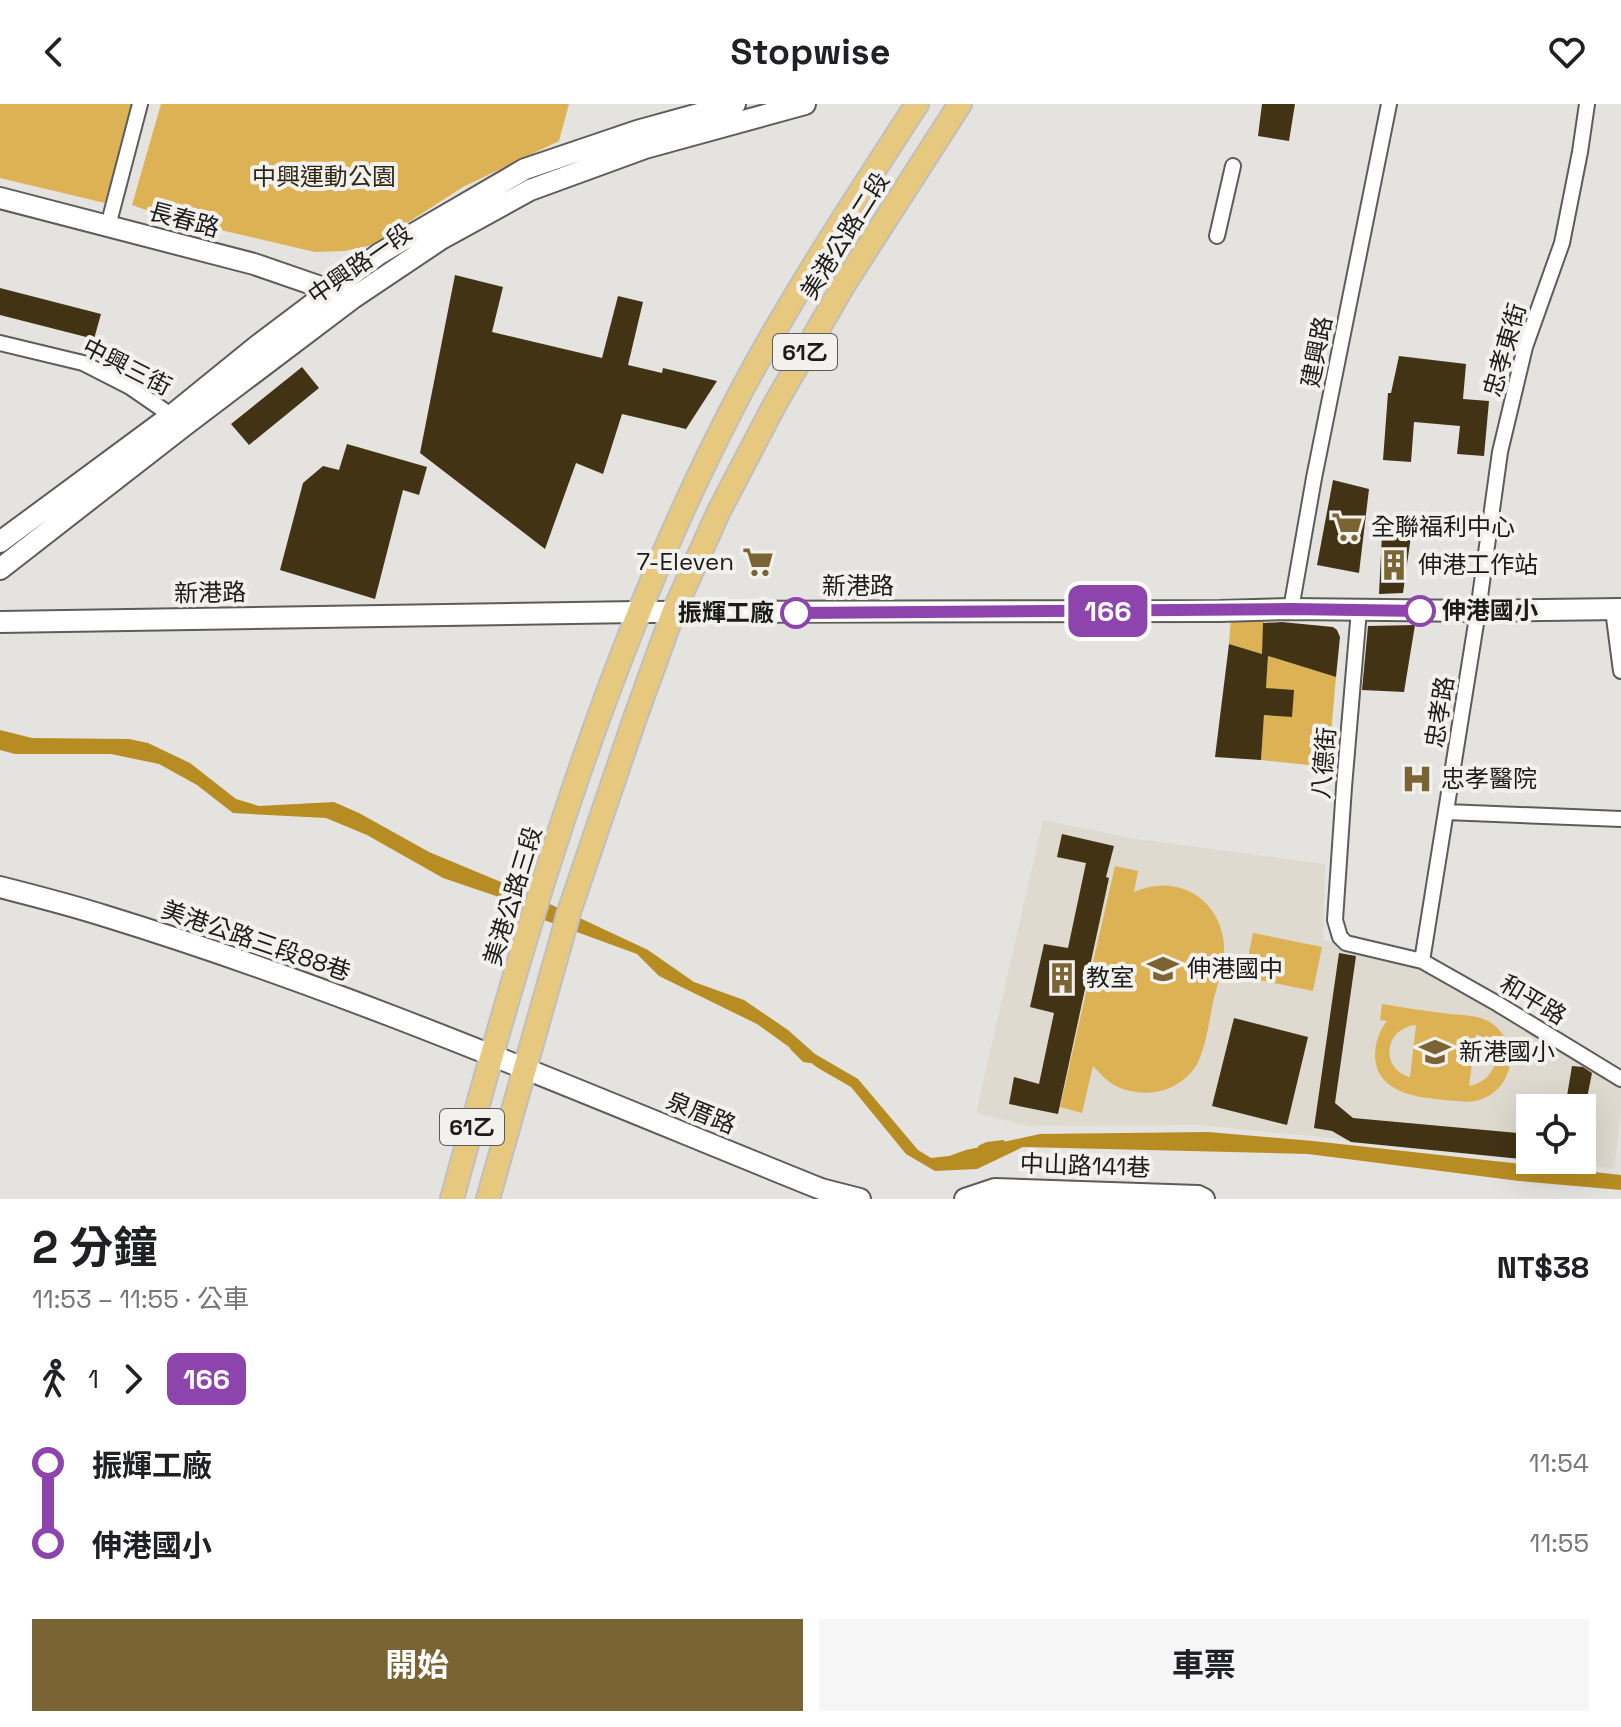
<!DOCTYPE html>
<html lang="zh-TW">
<meta charset="utf-8">
<style>
body{margin:0;font-family:"Space Grotesk","Noto Sans TC",sans-serif;background:#f6f6f6;color:#202124;height:100vh;display:flex;flex-direction:column;font-size:30px;white-space:nowrap}
*{box-sizing:border-box;margin:0}
p{font-size:26px;color:#757577}
.icon{flex:none;width:44px;height:44px;fill:none;stroke:currentColor;stroke-width:2;stroke-linecap:round;stroke-linejoin:round}
.map{position:relative;height:1095px;overflow:hidden}
.drawer{display:flex;flex-direction:column;background:#fff;flex:1}
.drawer>*{flex:none}
.badge{padding:0 16px;border-radius:12px;font-size:28px;line-height:52px}
.tools{position:absolute;left:1516px;top:990px;display:grid;gap:16px}
.tools a{display:grid;place-items:center;width:80px;height:80px;border-radius:0px;background:#fff;box-shadow:0 8px 32px #0002;font-size:40px}
.map>.badge{position:absolute;translate:-50% -50%;box-shadow:0 0 0 4px #fff}
.legs{display:flex;align-items:center;gap:12px;height:88px;padding:0 32px;font-size:26px}
.legs p{margin-inline-start:auto}
.summary{display:flex;align-items:center;justify-content:space-between;height:136px;padding:0 32px}
h1{font-size:44px;font-weight:700;line-height:60px}
.button{display:flex;gap:16px;margin-top:auto;padding:16px 32px}
.button a{flex:1;height:92px;border-radius:0px;background:#7b6434;color:#fff;font-size:32px;font-weight:700;line-height:92px;text-align:center}
.button a+a{background:#f6f6f6;color:#202124}
ul{padding:0 32px;list-style:none}
li{display:flex;align-items:center;gap:28px;height:80px;font-size:30px}
li i{display:grid;place-items:center;width:12px;height:100%;margin:0 10px;background:currentColor}
li i::after{content:'';width:20px;height:20px;margin:-10px;border:6px solid;border-radius:50%;background:#fff}
li p{margin-inline-start:auto}
li:first-child i{background:linear-gradient(#0000 50%,currentColor 0)}
li:last-child i{background:linear-gradient(currentColor 50%,#0000 0)}
header{display:flex;justify-content:space-between;align-items:center;height:104px;padding:0 32px;background:#fff;font-size:36px;font-weight:700}
.map>svg:first-child{display:block}
.built{fill:#dfdacf}
.green{fill:#ddb255;fill-rule:evenodd}
.water{fill:#b78c23}
.lines{fill:none;stroke-linecap:round;stroke-linejoin:round}
.stream{stroke:#b78c23;stroke-width:4}
.building{fill:#413314}
.street-casing{stroke:#5e5c59;stroke-width:18}
.secondary-casing{stroke:#5e5c59;stroke-width:24}
.primary-casing{stroke:#bfbfbf;stroke-width:26}
.street{stroke:#fff;stroke-width:14}
.secondary{stroke:#fff;stroke-width:20}
.primary{stroke:#e6c87f;stroke-width:22}
.line-1-casing{stroke:#fff;stroke-width:18}
.line-1{stroke:#8e44ad;stroke-width:12}
.stop-1-dot{fill:#fff;stroke:#8e44ad;stroke-width:4}
.labels{text-anchor:middle;stroke-width:8;stroke-linejoin:round;paint-order:stroke}
.shield{fill:#f3f1ed;stroke:#5c5b59;stroke-width:2}
.shield-label{font-size:22px;font-weight:bold;fill:#1b1b19}
.park-label{font-size:24px;fill:#302817;stroke:#f3f1ed}
.street-label{font-size:24px;fill:#1b1b19;stroke:#f3f1ed}
.poi-label{font-size:24px;fill:#1b1b19;stroke:#f3f1ed;text-anchor:start}
.stop-label{font-size:24px;font-weight:bold;fill:#1b1b19;stroke:#f3f1ed;text-anchor:start}
</style>
<header><svg class="icon" aria-label="back" viewBox="0 0 24 24"><path d="M15 5l-7 7 7 7"/></svg>Stopwise<svg class="icon" aria-label="heart" viewBox="0 0 24 24"><path d="M12 20l-8-8c-3-5 5-10 8-4 3-6 11-1 8 4z"/></svg></header>
<div class="map">
<svg width="1621" height="1095" viewBox="0 0 1621 1095">
<rect width="100%" height="100%" fill="#e5e3e0"/>
<path class="built" d="M 1043,716 L 1137,735 L 1325,760 L 1323,836 L 1421,864 L 1621,979 L 1621,1008 L 1614,1065 L 1548,1056 L 1582,1056 L 1582,1004 L 1530,1004 L 1530,1054 L 1200,1021 L 1028,1022 L 976,1009 Z"/>
<path class="green" d="M 0,0 L 132,0 L 105,99 L 0,74 Z
M 161,0 L 569,0 L 559,37 L 463,83 L 373,141 L 344,147 L 315,148 L 165,113 L 132,101 Z
M 1231,514 L 1264,517 L 1262,550 L 1229,540 Z
M 1268,552 L 1336,573 L 1328,663 L 1261,656 Z
M 1115,762 L 1138,767 L 1134,788 C 1173,770 1215,790 1223,833 C 1227,854 1219,875 1214,894 C 1209,915 1207,941 1197,960 C 1181,988 1144,996 1116,982 C 1106,977 1100,969 1093,962 L 1082,1009 L 1060,1003 Z
M 1253,829 L 1322,843 L 1313,887 L 1244,873 Z
M 1382,900 C 1405,904 1427,907 1450,910 C 1461,911 1475,911 1486,916 C 1507,926 1517,952 1506,973 C 1498,989 1484,997 1467,998 C 1435,994 1377,997 1375,952 C 1375,939 1379,927 1387,917 L 1380,916 ZM 1416,921 L 1410,973 L 1409,973 C 1379,963 1385,924 1416,921 ZM 1476,930 C 1505,942 1499,976 1469,982 Z"/>
<path class="water" d="M 0,626 L 32,634 L 129,635 L 148,639 L 190,659 L 236,695 L 259,702 L 334,698 L 359,709 L 429,748 L 520,786 L 648,846 L 694,878 L 744,896 L 788,926 L 815,950 L 858,975 L 918,1046 L 931,1054 L 949,1052 L 966,1046 L 1040,1030 L 1208,1028 L 1313,1037 L 1621,1071 L 1621,1086 L 1519,1077 L 1308,1050 L 1023,1043 L 977,1065 L 935,1067 L 906,1050 L 851,983 L 818,964 L 757,920 L 659,872 L 637,850 L 511,804 L 496,792 L 443,774 L 367,731 L 326,714 L 233,709 L 197,681 L 159,660 L 111,650 L 15,650 L 0,646 Z"/>
<g class="lines">
<path class="stream" d="M 792,944 L 804,956 L 810,957
M 980,1043 L 987,1040 L 1003,1038"/>
</g>
<path class="building" d="M 1262,0 L 1295,0 L 1289,37 L 1258,32 Z
M 455,171 L 503,183 L 492,228 L 602,254 L 618,192 L 643,198 L 628,261 L 662,269 L 663,264 L 717,277 L 686,325 L 622,310 L 603,370 L 576,359 L 545,445 L 420,349 Z
M 0,184 L 101,210 L 94,235 L 0,211 Z
M 1399,252 L 1466,260 L 1463,295 L 1489,297 L 1484,352 L 1457,350 L 1460,322 L 1414,318 L 1411,358 L 1383,356 L 1388,289 L 1391,289 Z
M 302,263 L 319,284 L 249,341 L 231,320 Z
M 347,340 L 427,363 L 419,391 L 403,386 L 375,495 L 280,466 L 303,379 L 323,362 L 339,366 Z
M 1333,376 L 1369,385 L 1359,469 L 1317,461 Z
M 1382,430 L 1411,432 L 1403,489 L 1379,490 Z
M 1282,518 L 1333,523 L 1337,526 L 1340,533 L 1336,573 L 1268,552 L 1266,584 L 1294,586 L 1292,613 L 1264,611 L 1261,656 L 1215,653 L 1229,540 L 1262,550 L 1263,519 Z
M 1415,521 L 1404,588 L 1362,586 L 1368,522 Z
M 1062,730 L 1114,742 L 1106,773 L 1109,774 L 1058,1010 L 1009,1000 L 1014,973 L 1039,980 L 1054,909 L 1030,903 L 1044,840 L 1068,844 L 1086,759 L 1057,753 Z
M 1339,849 L 1356,852 L 1335,999 L 1353,1014 L 1530,1030 L 1530,1056 L 1351,1038 L 1332,1027 L 1314,1024 Z
M 1234,914 L 1308,933 L 1287,1021 L 1212,1002 Z
M 1572,962 L 1583,963 L 1592,969 L 1585,1004 L 1565,1004 Z"/>
<g class="lines">
<defs>
<path id="street" d="M 108,122 L 140,0
M 1217,132 L 1233,62
M 0,239 L 83,259 L 130,283 L 178,316
M 1291,505 L 1314,374 L 1389,0
M 1359,506 L 1344,683 L 1335,816 L 1340,833 L 1346,839 L 1422,857 L 1498,900 L 1621,975
M 1613,506 L 1621,567
M 1446,708 L 1621,715
M 1422,857 L 1478,507 L 1500,348 L 1525,243 L 1562,139 L 1580,48 L 1587,0"/>
<path id="secondary" d="M 0,94 L 254,160 L 338,189
M 0,438 L 172,311 L 257,242 L 379,150 L 525,65 L 637,27 L 735,0
M 0,465 L 185,321 L 353,194 L 441,135 L 530,86 L 645,44 L 805,0
M 0,518 L 637,508 L 1220,507 L 1291,505 L 1478,507 L 1621,505
M 0,783 C 35,792 71,801 105,812 C 349,887 585,990 821,1085 L 860,1095
M 965,1095 L 995,1085 L 1198,1092 L 1204,1095"/>
<path id="primary" d="M 452,1095 C 526,823 604,550 735,299 C 789,195 854,98 917,0
M 488,1095 L 570,805 L 635,614 L 673,509 L 719,407 L 775,300 L 843,182 L 960,0"/>
</defs>
<use href="#street" class="street-casing"/>
<use href="#secondary" class="secondary-casing"/>
<use href="#primary" class="primary-casing"/>
<use href="#street" class="street"/>
<use href="#secondary" class="secondary"/>
<use href="#primary" class="primary"/>
</g>
<g class="lines">
<defs>
<path id="line-1" d="M 796,509 L 1291,505 L 1420,507"/>
</defs>
<use href="#line-1" class="line-1-casing"/>
<use href="#line-1" class="line-1"/>
</g>
<defs>
<symbol id="supermarket-bare" viewBox="-9 -9 18 18"><path d="M-6-5.5h2.5l.6 2H6L4.5 2H-2.5L-4.4-4H-6ZM-1.5 3.2a1.3 1.3 0 1 0 .1 0ZM3 3.2a1.3 1.3 0 1 0 .1 0Z" fill="#7b6434" stroke="#f3f1ed" stroke-width="2.5" paint-order="stroke"/></symbol>
<symbol id="building-bare" viewBox="-9 -9 18 18"><path d="M-4-6H4V6H1V3H-1V6H-4ZM-2.5-4.3h1.7v1.8h-1.7ZM.8-4.3h1.7v1.8H.8ZM-2.5-1h1.7V.8h-1.7ZM.8-1h1.7V.8H.8Z" fill="#7b6434" stroke="#f3f1ed" stroke-width="2.5" paint-order="stroke"/></symbol>
<symbol id="hospital-bare" viewBox="-9 -9 18 18"><path d="M-5-5h3v3.5h4V-5h3V5h-3V1.5h-4V5h-3Z" fill="#7b6434" stroke="#f3f1ed" stroke-width="2.5" paint-order="stroke"/></symbol>
<symbol id="school-bare" viewBox="-9 -9 18 18"><path d="M0-5L7-2L0 1L-7-2ZM-4 1L0 2.5L4 1V4Q0 6-4 4Z" fill="#7b6434" stroke="#f3f1ed" stroke-width="2.5" paint-order="stroke"/></symbol>
</defs>
<g fill-rule="evenodd">
<use href="#supermarket-bare" x="1325" y="401" width="44" height="44"/>
<use href="#supermarket-bare" x="736" y="436" width="44" height="44"/>
<use href="#building-bare" x="1372" y="439" width="44" height="44"/>
<use href="#hospital-bare" x="1395" y="653" width="44" height="44"/>
<use href="#school-bare" x="1141" y="843" width="44" height="44"/>
<use href="#building-bare" x="1040" y="852" width="44" height="44"/>
<use href="#school-bare" x="1413" y="926" width="44" height="44"/>
</g>
<g class="stop-1-dot">
<circle cx="1420" cy="507" r="14"/>
<circle cx="796" cy="509" r="14"/>
</g>
<g class="labels">
<g class="shield">
<rect x="773" y="230" width="64" height="36" rx="6"/>
<rect x="440" y="1005" width="64" height="36" rx="6"/>
</g>
<g class="shield-label">
<text x="805" y="256">61乙</text>
<text x="472" y="1031">61乙</text>
</g>
<g class="park-label">
<text x="324" y="81">中興運動公園</text>
</g>
<g class="street-label">
<text transform="translate(184 116) rotate(15)" y="8">長春路</text>
<text transform="translate(845 132) rotate(-58)" y="8">美港公路二段</text>
<text transform="translate(360 160) rotate(-35)" y="8">中興路一段</text>
<text transform="translate(1505 246) rotate(-74)" y="8">忠孝東街</text>
<text transform="translate(1317 248) rotate(-79)" y="8">建興路</text>
<text transform="translate(127 263) rotate(27)" y="8">中興三街</text>
<text x="858" y="490">新港路</text>
<text transform="translate(210 489) rotate(-1)" y="8">新港路</text>
<text transform="translate(1440 608) rotate(-81)" y="8">忠孝路</text>
<text transform="translate(1324 659) rotate(-85)" y="8">八德街</text>
<text transform="translate(513 792) rotate(-73)" y="8">美港公路三段</text>
<text transform="translate(256 837) rotate(19)" y="8">美港公路三段88巷</text>
<text transform="translate(1533 896) rotate(31)" y="8">和平路</text>
<text transform="translate(701 1009) rotate(22)" y="8">泉厝路</text>
<text transform="translate(1085 1062) rotate(2)" y="8">中山路141巷</text>
</g>
<g class="poi-label">
<text x="1371" y="431">全聯福利中心</text>
<text x="734" y="466" text-anchor="end">7-Eleven</text>
<text x="1418" y="469">伸港工作站</text>
<text x="1441" y="683">忠孝醫院</text>
<text x="1187" y="873">伸港國中</text>
<text x="1086" y="882">教室</text>
<text x="1459" y="956">新港國小</text>
</g>
<g class="stop-label">
<text x="1442" y="515">伸港國小</text>
<text x="774" y="517" text-anchor="end">振輝工廠</text>
</g>
</g>
</svg>
<div class="tools">
<a><svg class="icon" aria-label="locate" viewBox="0 0 24 24"><circle cx="12" cy="12" r="6"/><path d="M12 2v4M12 18v4M2 12h4M18 12h4"/></svg></a>
</div>
<b class="badge" style="left:1108px;top:507px;background:#8e44ad;color:#fff">166</b>
</div>
<section class="drawer">
<div class="summary"><div><h1>2 分鐘</h1><p>11:53 – 11:55 · 公車</p></div><b>NT$38</b></div>
<div class="legs"><svg class="icon" aria-label="walk" viewBox="0 0 24 24"><circle cx="13" cy="4" r="2"/><path d="M13 8l-2 6 4 7M11 14l-3 7M7 12l3-4h3l4 4"/></svg>1<svg class="icon" aria-label="forward" viewBox="0 0 24 24"><path d="M9 5l7 7-7 7"/></svg><b class="badge" style="background:#8e44ad;color:#fff">166</b></div>
<ul>
<li><i style="color:#8e44ad"></i><b>振輝工廠</b><p>11:54</p></li>
<li><i style="color:#8e44ad"></i><b>伸港國小</b><p>11:55</p></li>
</ul>
<div class="button"><a>開始</a><a>車票</a></div>
</section>
